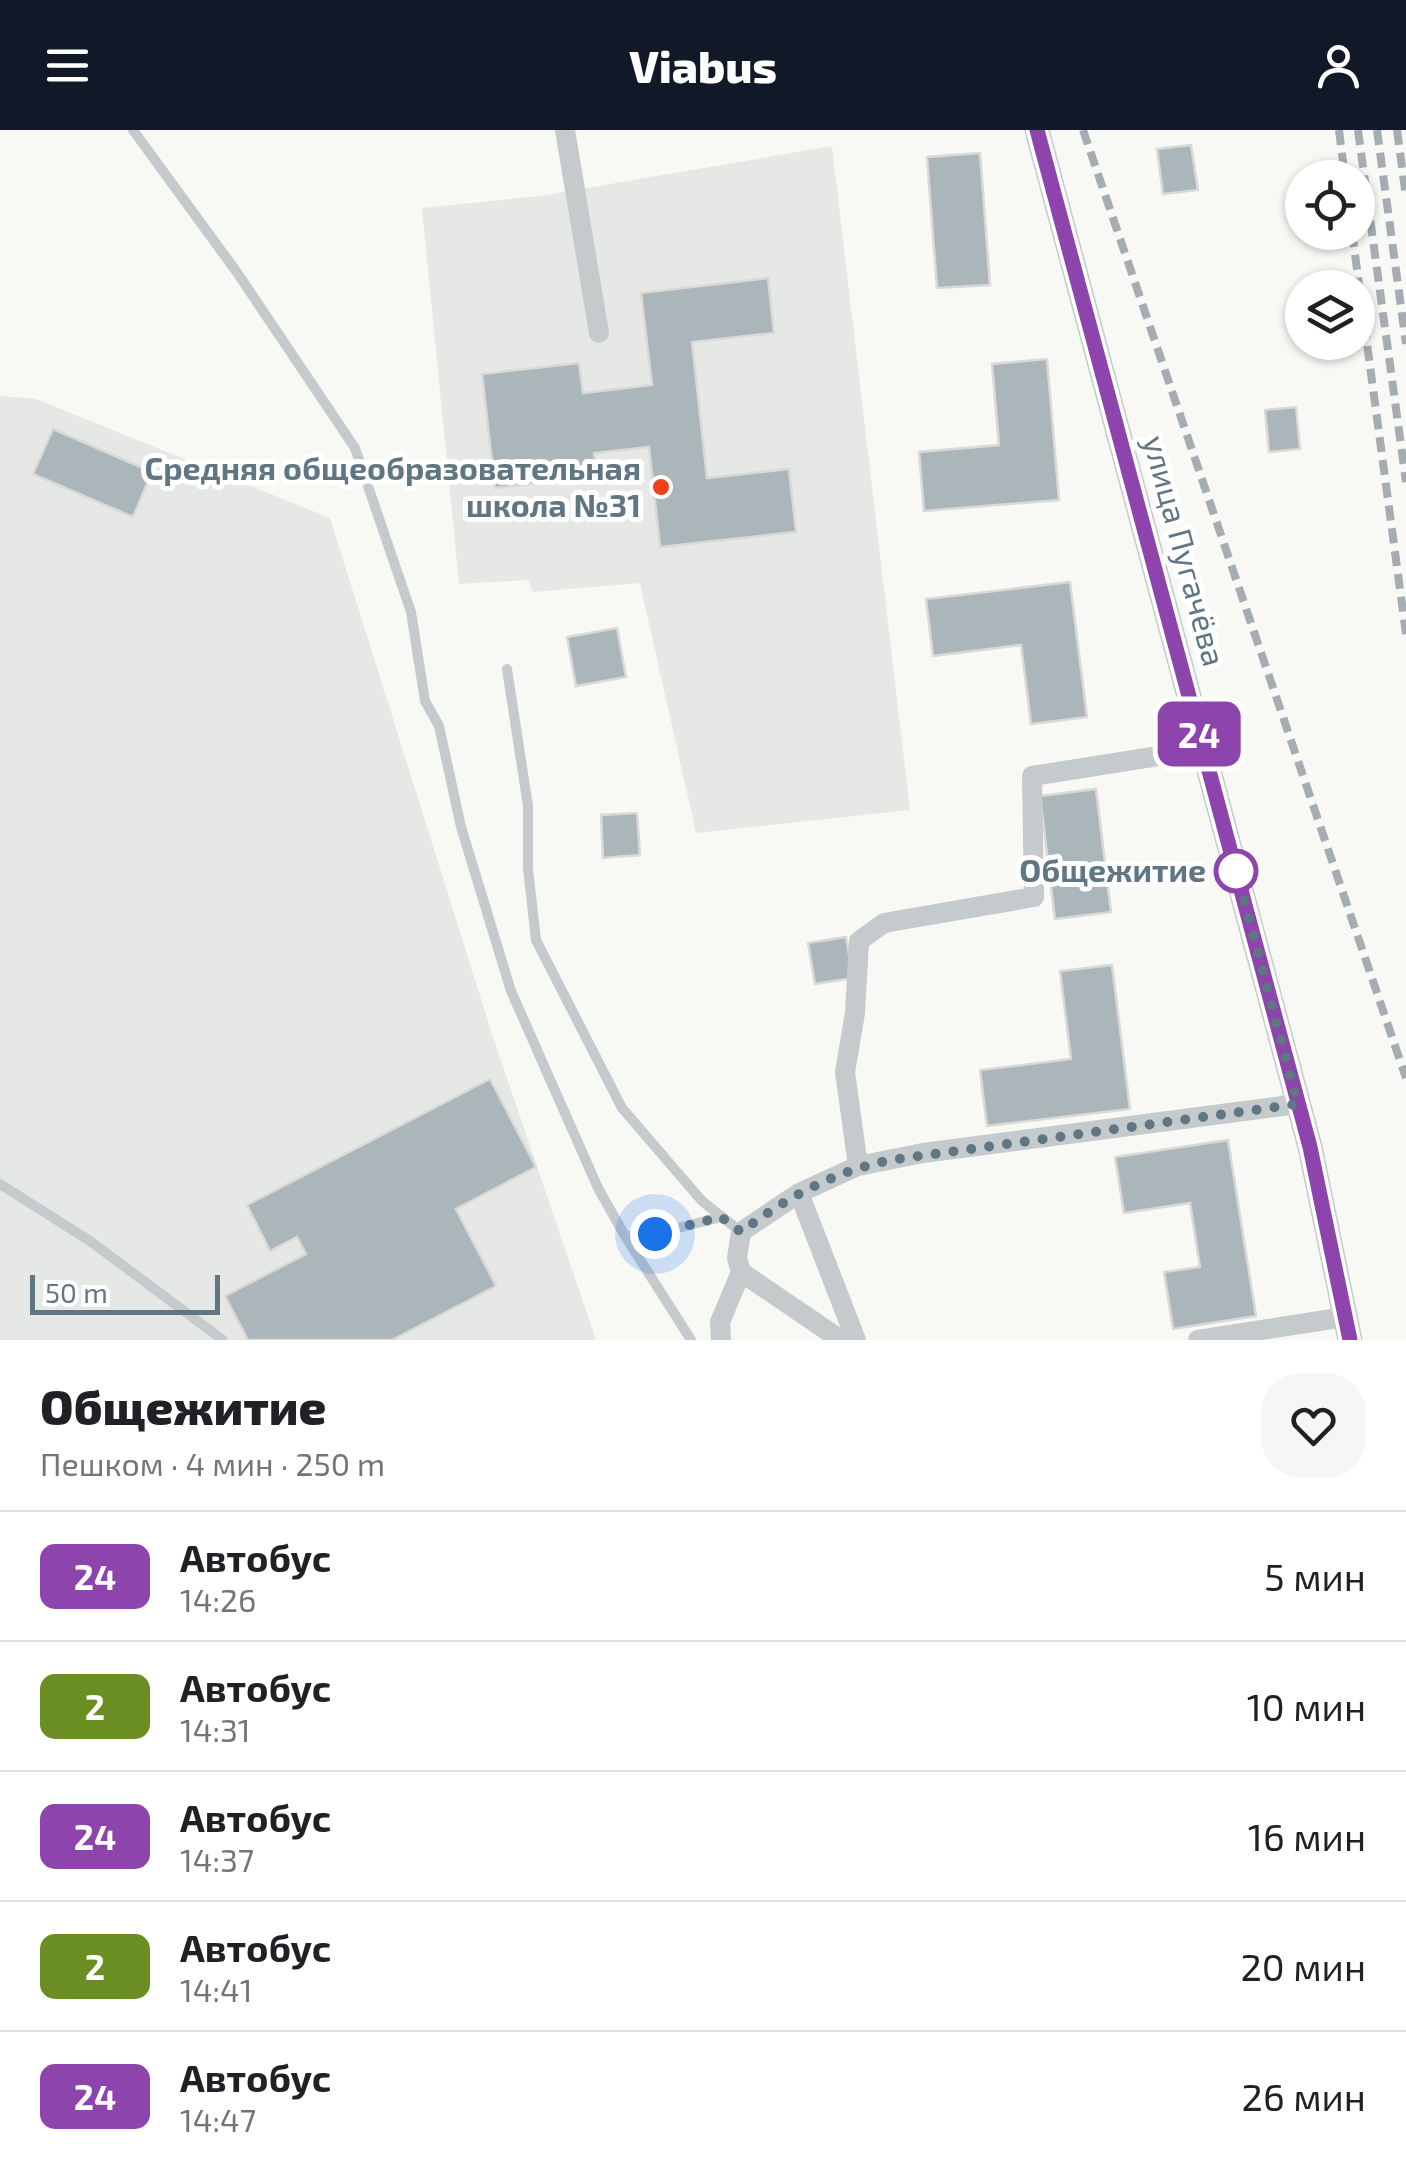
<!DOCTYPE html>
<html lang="ru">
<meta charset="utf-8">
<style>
body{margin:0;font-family:"Exo 2",sans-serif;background:#f6f6f6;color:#202124;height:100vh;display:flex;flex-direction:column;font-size:38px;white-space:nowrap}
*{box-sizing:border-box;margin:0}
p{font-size:32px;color:#757577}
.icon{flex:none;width:55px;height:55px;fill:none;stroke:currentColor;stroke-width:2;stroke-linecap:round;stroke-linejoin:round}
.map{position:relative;height:1210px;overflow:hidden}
.drawer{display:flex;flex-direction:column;background:#fff;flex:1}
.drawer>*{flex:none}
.badge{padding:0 20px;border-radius:15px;font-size:35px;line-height:65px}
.fabs{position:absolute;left:1285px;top:30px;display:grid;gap:20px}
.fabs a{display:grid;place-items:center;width:90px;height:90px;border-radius:50%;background:#fff;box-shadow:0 2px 8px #0004;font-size:50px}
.scale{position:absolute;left:30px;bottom:25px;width:190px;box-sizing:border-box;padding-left:10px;border:5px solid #607682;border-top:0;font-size:28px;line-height:35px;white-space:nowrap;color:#607682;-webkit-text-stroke:8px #fff;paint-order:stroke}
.you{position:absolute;width:50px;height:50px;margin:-25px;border:8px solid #fff;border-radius:50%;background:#1a73e8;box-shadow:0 0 0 15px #1a73e833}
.map>.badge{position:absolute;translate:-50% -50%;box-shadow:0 0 0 5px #fff}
.round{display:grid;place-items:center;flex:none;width:105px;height:105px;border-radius:40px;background:#f6f6f6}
.overview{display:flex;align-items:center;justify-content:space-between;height:170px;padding:0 40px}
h1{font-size:48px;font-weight:800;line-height:75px}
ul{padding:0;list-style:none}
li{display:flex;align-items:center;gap:30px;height:130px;padding:0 40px;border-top:2px solid #e0e0e0}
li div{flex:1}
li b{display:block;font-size:38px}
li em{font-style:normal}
li .badge{min-width:110px;font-weight:700;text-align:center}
header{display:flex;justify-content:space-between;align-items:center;height:130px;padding:0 40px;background:#111827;color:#fff;font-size:45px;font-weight:800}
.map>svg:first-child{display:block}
.built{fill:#e6e8e6}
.building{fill:#abb6ba;stroke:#dad9d7;stroke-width:2.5}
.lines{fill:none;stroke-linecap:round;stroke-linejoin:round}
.service{stroke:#c5cacd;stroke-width:10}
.minor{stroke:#c5cacd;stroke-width:20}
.tertiary{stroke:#c5cacd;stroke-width:25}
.rail{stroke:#a5adb2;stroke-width:8;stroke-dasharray:15 8;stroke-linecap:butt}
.line-casing{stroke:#fff;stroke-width:22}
.line{stroke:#8e44ad;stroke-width:15}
.walk{stroke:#607682;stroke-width:10;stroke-dasharray:0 18}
.poi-dot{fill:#f23f1b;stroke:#fff;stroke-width:4}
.stop-dot{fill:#fff;stroke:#8e44ad;stroke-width:5}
.labels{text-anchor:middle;stroke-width:10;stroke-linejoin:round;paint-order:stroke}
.poi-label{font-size:32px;font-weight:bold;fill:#607682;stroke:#fff;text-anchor:end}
.street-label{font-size:32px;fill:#607682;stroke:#fff}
.stop-label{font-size:32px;font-weight:bold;fill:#607682;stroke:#fff;text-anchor:end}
</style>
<header><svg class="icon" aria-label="menu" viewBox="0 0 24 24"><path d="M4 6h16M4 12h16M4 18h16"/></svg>Viabus<svg class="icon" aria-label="person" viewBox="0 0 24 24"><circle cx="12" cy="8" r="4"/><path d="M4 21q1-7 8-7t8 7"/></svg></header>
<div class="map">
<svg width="1406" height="1210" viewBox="0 0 1406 1210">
<rect width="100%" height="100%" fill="#f8f8f5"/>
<path class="built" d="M 832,16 L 910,680 L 696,703 L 640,453 L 533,462 L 528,450 L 459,454 L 422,78 L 540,66 Z
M 0,266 L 36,269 L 330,388 L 492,904 L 596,1210 L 0,1210 Z"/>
<path class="building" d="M 1191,15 L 1198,60 L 1163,64 L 1157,19 Z
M 980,23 L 990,155 L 937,158 L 927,27 Z
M 768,148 L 774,203 L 692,212 L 707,348 L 789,339 L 796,402 L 660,417 L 649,317 L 594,323 L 597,346 L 495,358 L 482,244 L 579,233 L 583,263 L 652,255 L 641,163 Z
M 1047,229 L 1059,370 L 924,381 L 919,322 L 999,315 L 992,234 Z
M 1296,277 L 1300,319 L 1269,322 L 1265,280 Z
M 53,299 L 152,342 L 133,387 L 33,344 Z
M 1070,452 L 1087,587 L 1031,594 L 1021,515 L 933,526 L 926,469 Z
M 617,498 L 626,547 L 576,556 L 567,507 Z
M 1096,659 L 1111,782 L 1055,789 L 1040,666 Z
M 637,683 L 640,725 L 603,728 L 601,685 Z
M 846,807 L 853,848 L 815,854 L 808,813 Z
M 1112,835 L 1130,979 L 987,996 L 980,940 L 1071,929 L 1060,841 Z
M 490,949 L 536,1037 L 456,1079 L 496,1156 L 392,1210 L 248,1210 L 225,1166 L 306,1124 L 297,1107 L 270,1121 L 247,1075 Z
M 1228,1010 L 1256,1186 L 1173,1199 L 1164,1142 L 1200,1137 L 1190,1073 L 1124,1083 L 1115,1027 Z"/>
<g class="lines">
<path class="service" d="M 133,0 L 236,141 L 355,318 L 411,482 L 425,571 L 439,596 L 461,697 L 511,861 L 598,1058 L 625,1106 L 655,1104 L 721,1087
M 507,539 L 528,676 L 528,739 L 536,810 L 622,978 L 702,1071 L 741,1102
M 0,1054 L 90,1111 L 223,1210
M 625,1106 L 691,1210"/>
<path class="minor" d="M 565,0 L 599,203
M 858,1036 L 845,942 L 855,883 L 859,811 L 884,793 L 1034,767 L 1032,646 L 1203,619
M 799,1063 L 741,1102 L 737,1128 L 741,1142 L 841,1210
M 721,1210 L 720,1192 L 741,1142
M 856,1210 L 799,1063 L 858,1036 L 923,1023 L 1298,974
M 1198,1210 L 1345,1187"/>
<path class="tertiary" d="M 1037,0 L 1310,1017 L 1350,1210"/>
<path class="rail" d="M 1083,0 L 1406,948
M 1339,0 L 1345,48
M 1358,0 L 1406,352
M 1377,0 L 1406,214
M 1397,0 L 1406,67
M 1352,102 L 1406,504"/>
</g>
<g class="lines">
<defs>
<path id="line" d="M 1037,0 L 1310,1017 L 1350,1210"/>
</defs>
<use href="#line" class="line-casing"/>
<use href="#line" class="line"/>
<path class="walk" d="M 655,1104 L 721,1087 L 741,1102 C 786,1068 835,1041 891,1030 L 1298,974 L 1232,725 L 1236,741"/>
</g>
<circle class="poi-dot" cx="661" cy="357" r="10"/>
<circle class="stop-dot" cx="1236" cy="741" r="20"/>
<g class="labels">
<g class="poi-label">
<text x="641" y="350">Средняя общеобразовательная<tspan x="641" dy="37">школа №31</tspan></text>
</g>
<g class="street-label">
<text transform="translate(1184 421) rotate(75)" y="11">улица Пугачёва</text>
</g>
<g class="stop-label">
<text x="1206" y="752">Общежитие</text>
</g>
</g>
</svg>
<div class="fabs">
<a><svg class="icon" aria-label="locate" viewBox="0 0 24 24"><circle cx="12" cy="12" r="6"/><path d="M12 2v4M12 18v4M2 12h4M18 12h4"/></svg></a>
<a><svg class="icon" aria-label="layers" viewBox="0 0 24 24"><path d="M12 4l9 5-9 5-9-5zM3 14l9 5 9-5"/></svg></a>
</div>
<div class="scale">50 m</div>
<div class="you" style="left:655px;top:1104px"></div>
<b class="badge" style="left:1199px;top:604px;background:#8e44ad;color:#fff">24</b>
</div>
<section class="drawer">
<div class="overview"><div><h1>Общежитие</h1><p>Пешком · 4 мин · 250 m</p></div><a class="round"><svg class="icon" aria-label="heart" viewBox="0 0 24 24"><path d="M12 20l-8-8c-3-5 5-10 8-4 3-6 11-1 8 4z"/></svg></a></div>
<ul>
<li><span class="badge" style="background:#8e44ad;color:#fff">24</span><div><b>Автобус</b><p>14:26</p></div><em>5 мин</em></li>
<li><span class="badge" style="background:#6b8e23;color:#fff">2</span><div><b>Автобус</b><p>14:31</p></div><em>10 мин</em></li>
<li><span class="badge" style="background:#8e44ad;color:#fff">24</span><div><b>Автобус</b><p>14:37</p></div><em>16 мин</em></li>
<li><span class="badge" style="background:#6b8e23;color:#fff">2</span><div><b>Автобус</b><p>14:41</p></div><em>20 мин</em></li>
<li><span class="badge" style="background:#8e44ad;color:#fff">24</span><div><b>Автобус</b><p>14:47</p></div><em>26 мин</em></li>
</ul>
</section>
